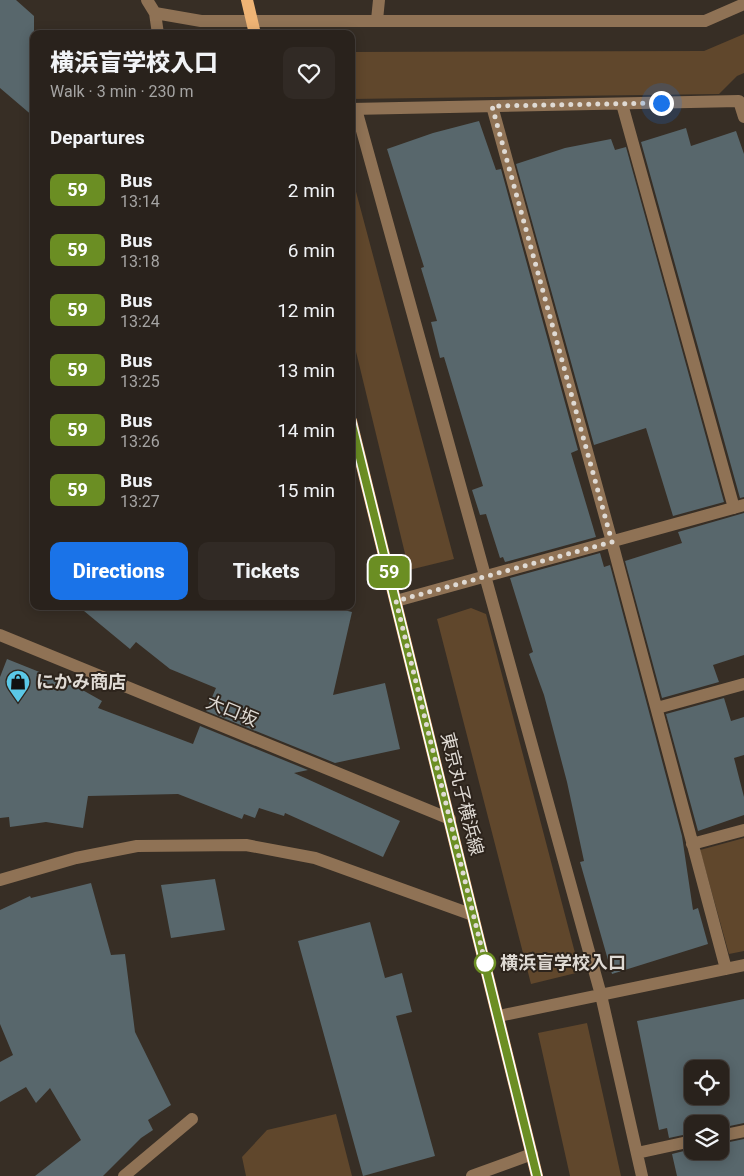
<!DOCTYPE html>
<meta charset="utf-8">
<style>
body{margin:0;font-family:Roboto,"Noto Sans JP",sans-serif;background:#312a25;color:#f1f3f6;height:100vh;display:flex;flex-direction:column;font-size:19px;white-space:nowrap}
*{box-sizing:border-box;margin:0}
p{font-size:16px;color:#a5a4a3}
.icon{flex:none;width:28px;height:28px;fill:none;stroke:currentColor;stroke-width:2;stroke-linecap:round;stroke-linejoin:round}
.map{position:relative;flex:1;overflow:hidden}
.panel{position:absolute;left:30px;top:30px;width:325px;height:580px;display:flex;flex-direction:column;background:#29221c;border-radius:10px;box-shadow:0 2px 12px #0003,0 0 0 1px #453f3b}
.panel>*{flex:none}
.badge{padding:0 10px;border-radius:8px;font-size:18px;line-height:32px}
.tools{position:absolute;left:684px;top:1060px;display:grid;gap:10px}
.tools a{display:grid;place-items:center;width:45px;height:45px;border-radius:10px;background:#29221c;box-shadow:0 2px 12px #0003,0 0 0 1px #453f3b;font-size:25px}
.you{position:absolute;width:25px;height:25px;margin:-12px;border:4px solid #fff;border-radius:50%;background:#1a73e8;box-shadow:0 0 0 8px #1a73e833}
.map>.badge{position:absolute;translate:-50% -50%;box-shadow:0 0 0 2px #fff}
h2{padding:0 20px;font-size:19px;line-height:45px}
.round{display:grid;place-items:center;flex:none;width:52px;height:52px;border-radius:10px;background:#312a25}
.headline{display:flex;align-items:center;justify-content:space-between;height:85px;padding:0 20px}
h1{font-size:24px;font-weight:800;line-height:38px}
.primary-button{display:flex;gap:10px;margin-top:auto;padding:10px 20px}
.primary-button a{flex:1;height:58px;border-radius:10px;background:#1a73e8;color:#fff;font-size:20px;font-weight:800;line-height:58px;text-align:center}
.primary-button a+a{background:#312a25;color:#f1f3f6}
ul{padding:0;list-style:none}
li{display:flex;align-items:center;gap:15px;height:60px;padding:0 20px}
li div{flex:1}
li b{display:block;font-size:19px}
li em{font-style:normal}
li .badge{min-width:55px;font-weight:700;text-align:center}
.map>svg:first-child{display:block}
.green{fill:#60472c}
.building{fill:#58676c;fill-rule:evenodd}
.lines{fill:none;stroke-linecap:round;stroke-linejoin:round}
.minor{stroke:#8f7255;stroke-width:12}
.major{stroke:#efb475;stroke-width:12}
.major-bridge{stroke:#efb475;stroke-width:12}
.line-casing{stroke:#fff;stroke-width:11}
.line{stroke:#6b8e23;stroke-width:8}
.walk{stroke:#dfdad4;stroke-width:5;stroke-dasharray:0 9}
.stop-dot{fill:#fff;stroke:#6b8e23;stroke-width:2.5}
.labels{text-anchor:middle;stroke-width:4;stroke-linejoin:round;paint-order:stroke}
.poi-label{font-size:18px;font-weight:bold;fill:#dfdad4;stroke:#2d241c;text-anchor:start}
.street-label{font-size:18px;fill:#dfdad4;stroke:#2d241c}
.stop-label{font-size:18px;font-weight:bold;fill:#dfdad4;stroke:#2d241c;text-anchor:start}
</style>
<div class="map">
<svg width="744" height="1176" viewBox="0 0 744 1176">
<rect width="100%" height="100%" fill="#372e25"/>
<path class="green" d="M 744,34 L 744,73 L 737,76 L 719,94 L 351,99 L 351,52 L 704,51 Z
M 351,173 L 454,559 L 409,570 L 351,331 Z
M 471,608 L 486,614 L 580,972 L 531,984 L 437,619 Z
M 744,838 L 744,951 L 729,954 L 700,850 Z
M 587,1023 L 621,1176 L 570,1176 L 538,1033 Z
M 336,1114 L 352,1176 L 246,1176 L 242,1157 L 267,1130 Z"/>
<path class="building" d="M 0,0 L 16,0 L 34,16 L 34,117 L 0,88 Z
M 479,121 L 496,170 L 501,169 L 578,450 L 571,453 L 596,537 L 505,562 L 503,557 L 500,558 L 486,514 L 480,515 L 472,490 L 483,486 L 444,357 L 440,358 L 431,322 L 437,321 L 421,268 L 424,267 L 387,149 L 433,133 Z
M 686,128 L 691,146 L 736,131 L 744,154 L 744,497 L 740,498 L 641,142 Z
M 611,139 L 615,150 L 626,147 L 724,502 L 673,516 L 646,428 L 594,445 L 516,164 L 565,148 Z
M 744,513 L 744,655 L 713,665 L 719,682 L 662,698 L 625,561 L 682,543 L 678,532 Z
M 600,553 L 604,567 L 610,565 L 682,836 L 693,910 L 698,908 L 708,944 L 612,974 L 580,862 L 584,861 L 567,782 L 544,695 L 529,654 L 533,652 L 510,578 Z
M 78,606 L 327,606 L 352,612 L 333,695 L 385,683 L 400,749 L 335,763 L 206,711 L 216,688 L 170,669 L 136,642 L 130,649 Z
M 7,659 L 62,681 L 63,679 L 102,701 L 98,708 L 193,744 L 200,726 L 308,770 L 294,773 L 400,821 L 383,857 L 285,813 L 284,816 L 259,808 L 255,818 L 244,814 L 242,819 L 178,794 L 88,796 L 83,828 L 46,822 L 10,827 L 9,817 L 0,818 L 0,677 Z
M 724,698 L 731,721 L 744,717 L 744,755 L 734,758 L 744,797 L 744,815 L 698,831 L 666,714 Z
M 215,879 L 225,930 L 171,938 L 161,885 Z
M 91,883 L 111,955 L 125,954 L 135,1032 L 171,1105 L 148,1120 L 153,1130 L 141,1138 L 103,1176 L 35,1176 L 81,1140 L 50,1088 L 36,1103 L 26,1087 L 0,1102 L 0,1062 L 13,1055 L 0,1024 L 0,910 L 30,896 L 31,898 Z
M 370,922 L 385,978 L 402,973 L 412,1012 L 396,1016 L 435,1156 L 363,1176 L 298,941 Z
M 744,999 L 744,1123 L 720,1128 L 720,1124 L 692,1124 L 692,1133 L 669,1138 L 667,1128 L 659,1130 L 637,1021 ZM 692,1069 L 720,1069 L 720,1096 L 692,1096 Z
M 744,1139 L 744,1176 L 677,1176 L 672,1154 L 692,1149 L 692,1151 L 720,1151 L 720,1144 Z"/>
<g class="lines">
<path class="minor" d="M 147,0 L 155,13 L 158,34
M 155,13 L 201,21 L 705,21 L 744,4
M 377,20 L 379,0
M 622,104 L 734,508
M 492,106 L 612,542 L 726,969
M 351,109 L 739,101 L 744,117
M 356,109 L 601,995 L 642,1176
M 396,601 L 744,505
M 0,635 L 450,819
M 657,708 L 744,684
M 692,844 L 744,830
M 0,880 L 76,858 L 137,846 L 246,845 L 315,858 L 473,915
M 499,1016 L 744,965
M 720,1136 L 744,1131
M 637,1153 L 692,1141
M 124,1176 L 192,1119
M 472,1176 L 532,1154"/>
<path class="major" d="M 351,421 L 537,1176"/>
<path class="major-bridge" d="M 247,0 L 255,34"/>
</g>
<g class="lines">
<defs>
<path id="line" d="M 351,421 L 537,1176"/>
</defs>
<use href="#line" class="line-casing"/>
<use href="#line" class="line"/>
<path class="walk" d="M 485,963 L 486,966 L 396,601 L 612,542 L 492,106 L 661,103"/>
</g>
<defs>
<symbol id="shop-pin" viewBox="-11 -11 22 30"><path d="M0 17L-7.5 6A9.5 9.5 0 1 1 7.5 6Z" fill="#5bc8e7" stroke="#2d241c"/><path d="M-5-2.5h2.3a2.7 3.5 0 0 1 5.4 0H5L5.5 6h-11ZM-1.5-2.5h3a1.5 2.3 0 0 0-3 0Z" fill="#111"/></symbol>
</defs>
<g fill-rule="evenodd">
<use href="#shop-pin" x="4" y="668" width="28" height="38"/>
</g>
<circle class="stop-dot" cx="485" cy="963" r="10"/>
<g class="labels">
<g class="poi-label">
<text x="36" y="688">にかみ商店</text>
</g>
<g class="street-label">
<text transform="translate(232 711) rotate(22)" y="6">大口坂</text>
<text transform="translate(462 794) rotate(76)" y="6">東京丸子横浜線</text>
</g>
<g class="stop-label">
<text x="500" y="969">横浜盲学校入口</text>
</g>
</g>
</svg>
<div class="tools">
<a><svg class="icon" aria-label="locate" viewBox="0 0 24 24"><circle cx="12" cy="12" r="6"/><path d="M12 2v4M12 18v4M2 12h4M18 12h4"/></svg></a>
<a><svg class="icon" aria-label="layers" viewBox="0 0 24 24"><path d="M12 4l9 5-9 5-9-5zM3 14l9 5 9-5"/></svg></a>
</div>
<div class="you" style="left:661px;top:103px"></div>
<b class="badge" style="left:389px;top:572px;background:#6b8e23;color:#fff">59</b>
<section class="panel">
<div class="headline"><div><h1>横浜盲学校入口</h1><p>Walk · 3 min · 230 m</p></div><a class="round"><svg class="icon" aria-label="heart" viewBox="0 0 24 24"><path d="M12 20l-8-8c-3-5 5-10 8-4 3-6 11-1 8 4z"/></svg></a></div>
<h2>Departures</h2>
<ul>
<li><span class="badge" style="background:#6b8e23;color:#fff">59</span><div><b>Bus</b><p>13:14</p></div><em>2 min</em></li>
<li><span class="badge" style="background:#6b8e23;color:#fff">59</span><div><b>Bus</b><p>13:18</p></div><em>6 min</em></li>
<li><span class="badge" style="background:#6b8e23;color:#fff">59</span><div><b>Bus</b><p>13:24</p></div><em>12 min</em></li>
<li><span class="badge" style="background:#6b8e23;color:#fff">59</span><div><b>Bus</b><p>13:25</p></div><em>13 min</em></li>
<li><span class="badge" style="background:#6b8e23;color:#fff">59</span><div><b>Bus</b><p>13:26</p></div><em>14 min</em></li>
<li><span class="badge" style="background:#6b8e23;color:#fff">59</span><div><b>Bus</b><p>13:27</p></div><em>15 min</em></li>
</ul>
<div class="primary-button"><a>Directions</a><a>Tickets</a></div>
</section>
</div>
